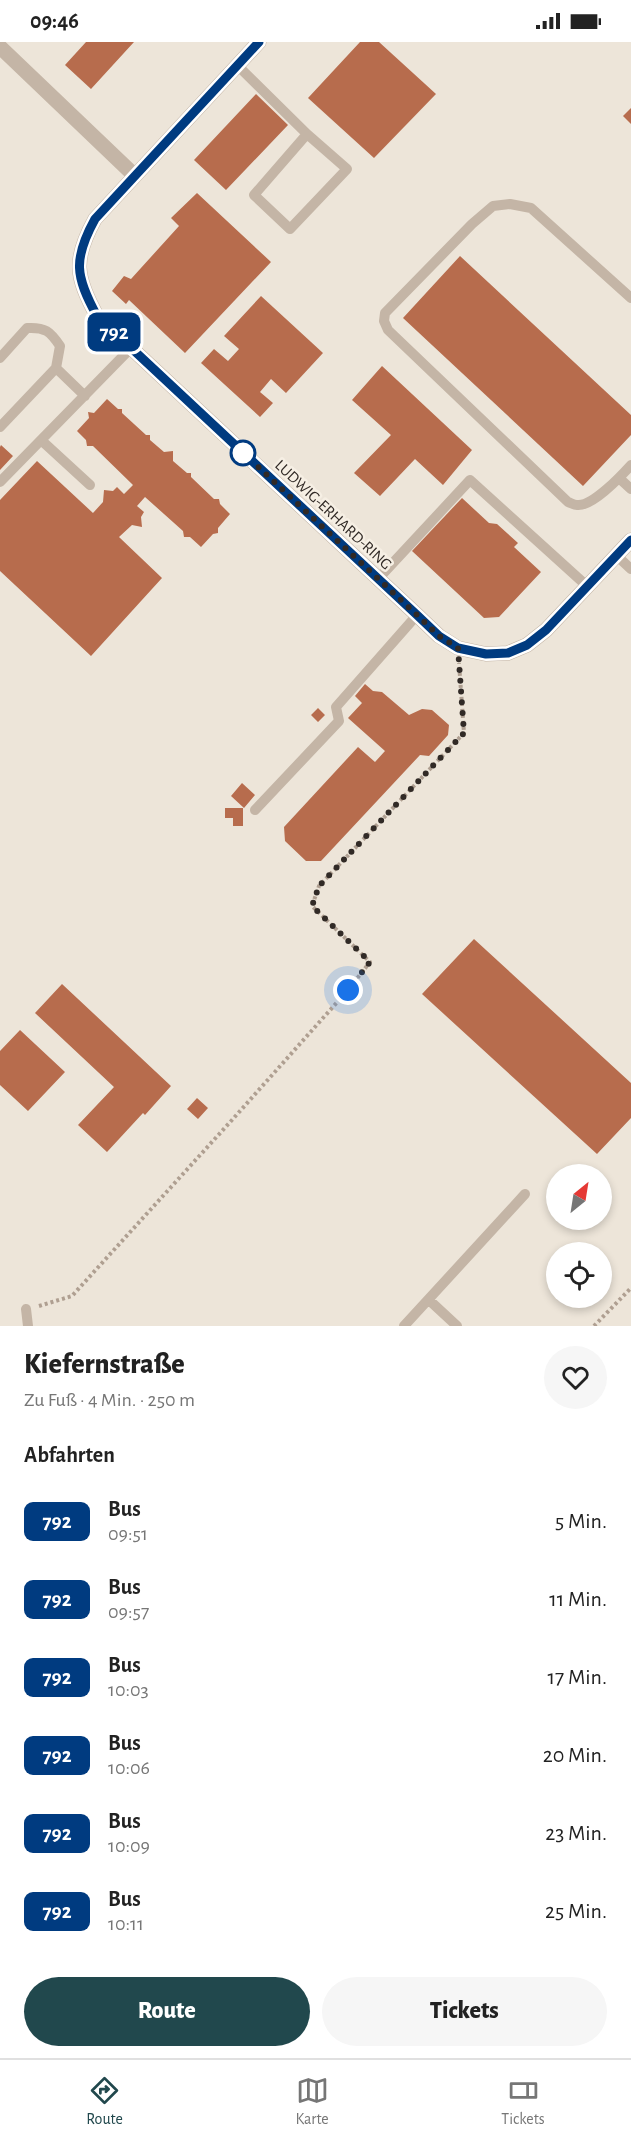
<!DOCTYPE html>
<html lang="de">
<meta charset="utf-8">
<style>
body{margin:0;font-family:"Alegreya Sans",sans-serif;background:#f6f6f6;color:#222;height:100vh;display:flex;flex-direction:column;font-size:22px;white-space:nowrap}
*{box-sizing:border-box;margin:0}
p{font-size:20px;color:#767676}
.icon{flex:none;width:33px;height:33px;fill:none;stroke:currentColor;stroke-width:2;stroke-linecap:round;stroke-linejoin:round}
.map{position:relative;height:1284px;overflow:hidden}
.panel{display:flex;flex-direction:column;background:#fff;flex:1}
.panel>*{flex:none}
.badge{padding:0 12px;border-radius:9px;font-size:21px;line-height:39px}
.needle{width:39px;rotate:30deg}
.buttons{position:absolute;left:546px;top:1122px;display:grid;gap:12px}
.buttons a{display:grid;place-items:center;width:66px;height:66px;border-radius:50%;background:#fff;box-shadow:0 3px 9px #0003;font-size:30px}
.you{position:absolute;width:30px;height:30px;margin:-15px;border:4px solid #fff;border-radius:50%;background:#1a73e8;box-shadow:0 0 0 9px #1a73e833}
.map>.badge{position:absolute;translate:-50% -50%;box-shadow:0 0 0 3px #fff}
h2{padding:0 24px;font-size:22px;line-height:54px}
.round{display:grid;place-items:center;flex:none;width:63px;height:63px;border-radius:32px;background:#f6f6f6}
.headline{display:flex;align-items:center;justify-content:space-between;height:102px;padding:0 24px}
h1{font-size:28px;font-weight:800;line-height:45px}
.action{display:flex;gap:12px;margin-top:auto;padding:12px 24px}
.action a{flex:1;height:69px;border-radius:36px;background:#21484d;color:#fff;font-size:24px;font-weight:800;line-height:69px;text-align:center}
.action a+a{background:#f6f6f6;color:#222}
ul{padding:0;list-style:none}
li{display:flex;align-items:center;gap:18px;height:78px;padding:0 24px}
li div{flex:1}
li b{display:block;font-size:22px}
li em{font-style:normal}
li .badge{min-width:66px;font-weight:700;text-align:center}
.status{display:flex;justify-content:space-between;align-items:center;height:42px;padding:0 30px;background:#fff;direction:ltr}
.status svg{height:16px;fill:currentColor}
.menu{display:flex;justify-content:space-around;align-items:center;height:84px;border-top:2px solid #e0e0e0;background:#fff;font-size:16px;color:#767676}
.menu a{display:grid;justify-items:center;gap:3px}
.menu .selected{color:#21484d}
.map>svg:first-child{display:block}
.building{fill:#b76c4d}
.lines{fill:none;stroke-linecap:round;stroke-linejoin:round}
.path{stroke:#af9f91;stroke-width:4;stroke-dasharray:3 3;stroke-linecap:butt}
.lane{stroke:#c4b5a6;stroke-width:10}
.street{stroke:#c4b5a6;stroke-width:15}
.line-casing{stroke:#fff;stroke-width:14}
.line{stroke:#003b80;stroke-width:9}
.walk{stroke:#312a26;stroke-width:6;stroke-dasharray:0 10.8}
.stop-dot{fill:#fff;stroke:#003b80;stroke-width:3}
.labels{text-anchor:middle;stroke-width:5;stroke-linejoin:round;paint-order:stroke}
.street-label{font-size:16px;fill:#312a26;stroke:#f6efe4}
</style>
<div class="status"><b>09:46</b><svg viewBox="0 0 49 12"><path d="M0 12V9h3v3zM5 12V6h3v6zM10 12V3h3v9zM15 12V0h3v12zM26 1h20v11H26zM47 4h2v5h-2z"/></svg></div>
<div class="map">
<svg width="631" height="1284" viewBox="0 0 631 1284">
<rect width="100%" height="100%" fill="#ede5d9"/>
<path class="building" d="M 86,0 L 134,0 L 91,47 L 65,23 Z
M 360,0 L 379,0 L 436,52 L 374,116 L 308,56 Z
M 256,52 L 288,83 L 226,148 L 194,118 Z
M 631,66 L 631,82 L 623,74 Z
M 197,151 L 271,220 L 185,311 L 129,258 L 126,262 L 112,249 L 124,234 L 131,237 L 179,184 L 171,176 Z
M 460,214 L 631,373 L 631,393 L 583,444 L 403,276 Z
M 261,254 L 323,311 L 286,351 L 271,337 L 260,350 L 273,361 L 260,375 L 201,321 L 214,307 L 228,319 L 239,307 L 224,294 Z
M 382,324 L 472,408 L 443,443 L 415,417 L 380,454 L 354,431 L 391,393 L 352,358 Z
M 107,357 L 118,367 L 122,367 L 122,371 L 146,393 L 150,393 L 150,398 L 164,410 L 173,409 L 173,419 L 187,431 L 191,431 L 191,435 L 214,457 L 219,457 L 220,462 L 230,472 L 218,486 L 218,491 L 213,492 L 201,505 L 190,495 L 184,495 L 183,489 L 145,455 L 137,464 L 144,470 L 141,475 L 142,485 L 132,483 L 119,495 L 162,536 L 91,614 L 0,529 L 0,458 L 37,419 L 93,471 L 103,460 L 104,448 L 113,449 L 117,445 L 124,452 L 133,443 L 93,404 L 87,404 L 86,398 L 77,389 L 89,376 L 88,370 L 94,371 Z
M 1,403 L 13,414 L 0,428 L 0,405 Z
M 462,456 L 489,481 L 497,482 L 518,501 L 514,505 L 541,530 L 499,575 L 484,576 L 412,509 Z
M 365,642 L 373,649 L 382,650 L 409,673 L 422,667 L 432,668 L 449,683 L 448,693 L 429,714 L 420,713 L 321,819 L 306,819 L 285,799 L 284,785 L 358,705 L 375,720 L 385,709 L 348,676 L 362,661 L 355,654 Z
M 318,666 L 325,673 L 318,680 L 311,673 Z
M 242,741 L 255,753 L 244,766 L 231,754 Z
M 225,766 L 243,766 L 243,784 L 233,784 L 233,776 L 225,776 Z
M 474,897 L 631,1041 L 631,1076 L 597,1112 L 422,952 Z
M 62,942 L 171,1044 L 145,1073 L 143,1071 L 107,1110 L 78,1083 L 114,1045 L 35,971 Z
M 20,988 L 65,1030 L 28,1069 L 0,1043 L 0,1009 Z
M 197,1056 L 208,1066 L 198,1077 L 187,1067 Z"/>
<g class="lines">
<path class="path" d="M 39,1264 L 72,1254 L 232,1078 L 348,948 L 370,920 L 312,864 L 319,844 L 464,691 L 459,621
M 594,1284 L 631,1246"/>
<path class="lane" d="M 237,23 L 307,92 L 254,153 L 290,187 L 347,127 L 307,92
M 631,256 L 531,166 L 510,162 L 493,164 L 472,182 L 385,271 L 384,279 L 388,288 L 568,460 C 571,461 574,463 577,463 C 592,465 621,434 631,423
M 0,316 L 27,286 C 45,285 50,289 60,304 L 56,326 L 0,385
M 56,326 L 85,354
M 41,398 L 90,443
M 619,436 L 631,447
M 0,440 L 131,306
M 616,513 L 631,527
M 378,537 L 470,438 L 587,544
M 255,768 L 339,679 L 336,665 L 417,573
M 429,1258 L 457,1284
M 26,1267 L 28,1284
M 404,1284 L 525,1152"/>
<path class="street" d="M 259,0 L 95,177 C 73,217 75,234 97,274 L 417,573 L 439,594 L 458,606 L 486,612 L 508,611 L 527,603 L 546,588 L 631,498
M 0,5 L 134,133"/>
</g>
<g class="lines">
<defs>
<path id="line" d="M 259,0 L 95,177 C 73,217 75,234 97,274 L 417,573 L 439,594 L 458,606 L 486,612 L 508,611 L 527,603 L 546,588 L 631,498"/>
</defs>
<use href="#line" class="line-casing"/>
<use href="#line" class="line"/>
<path class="walk" d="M 243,411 L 239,407 L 417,573 L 439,594 L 458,606 L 464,691 L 319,844 L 312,864 L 370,920 L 348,948"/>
</g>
<circle class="stop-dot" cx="243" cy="411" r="12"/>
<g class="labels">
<g class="street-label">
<text transform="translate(334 472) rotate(43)" y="6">LUDWIG-ERHARD-RING</text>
</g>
</g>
</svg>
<div class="buttons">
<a><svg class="needle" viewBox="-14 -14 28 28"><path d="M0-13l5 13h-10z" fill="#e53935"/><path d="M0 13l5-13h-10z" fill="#767676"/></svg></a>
<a><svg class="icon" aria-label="locate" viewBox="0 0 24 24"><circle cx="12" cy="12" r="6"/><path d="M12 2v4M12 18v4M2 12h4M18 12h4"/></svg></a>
</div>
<div class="you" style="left:348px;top:948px"></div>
<b class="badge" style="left:114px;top:290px;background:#003b80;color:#fff">792</b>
</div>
<section class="panel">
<div class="headline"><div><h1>Kiefernstraße</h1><p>Zu Fuß · 4 Min. · 250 m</p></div><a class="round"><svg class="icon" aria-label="heart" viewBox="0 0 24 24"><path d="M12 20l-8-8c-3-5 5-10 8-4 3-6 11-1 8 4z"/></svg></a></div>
<h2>Abfahrten</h2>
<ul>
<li><span class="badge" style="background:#003b80;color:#fff">792</span><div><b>Bus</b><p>09:51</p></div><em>5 Min.</em></li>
<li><span class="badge" style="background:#003b80;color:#fff">792</span><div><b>Bus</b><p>09:57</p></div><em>11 Min.</em></li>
<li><span class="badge" style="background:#003b80;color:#fff">792</span><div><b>Bus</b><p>10:03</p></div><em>17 Min.</em></li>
<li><span class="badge" style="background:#003b80;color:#fff">792</span><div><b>Bus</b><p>10:06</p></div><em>20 Min.</em></li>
<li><span class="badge" style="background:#003b80;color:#fff">792</span><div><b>Bus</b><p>10:09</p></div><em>23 Min.</em></li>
<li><span class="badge" style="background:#003b80;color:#fff">792</span><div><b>Bus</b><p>10:11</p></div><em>25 Min.</em></li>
</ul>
<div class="action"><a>Route</a><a>Tickets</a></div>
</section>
<nav class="menu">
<a class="selected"><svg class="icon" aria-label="directions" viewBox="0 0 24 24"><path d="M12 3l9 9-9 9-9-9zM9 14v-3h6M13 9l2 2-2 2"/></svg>Route</a>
<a><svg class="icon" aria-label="map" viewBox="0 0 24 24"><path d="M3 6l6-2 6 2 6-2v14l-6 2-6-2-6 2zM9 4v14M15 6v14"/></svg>Karte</a>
<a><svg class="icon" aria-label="tickets" viewBox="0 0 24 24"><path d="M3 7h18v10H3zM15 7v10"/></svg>Tickets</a>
</nav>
